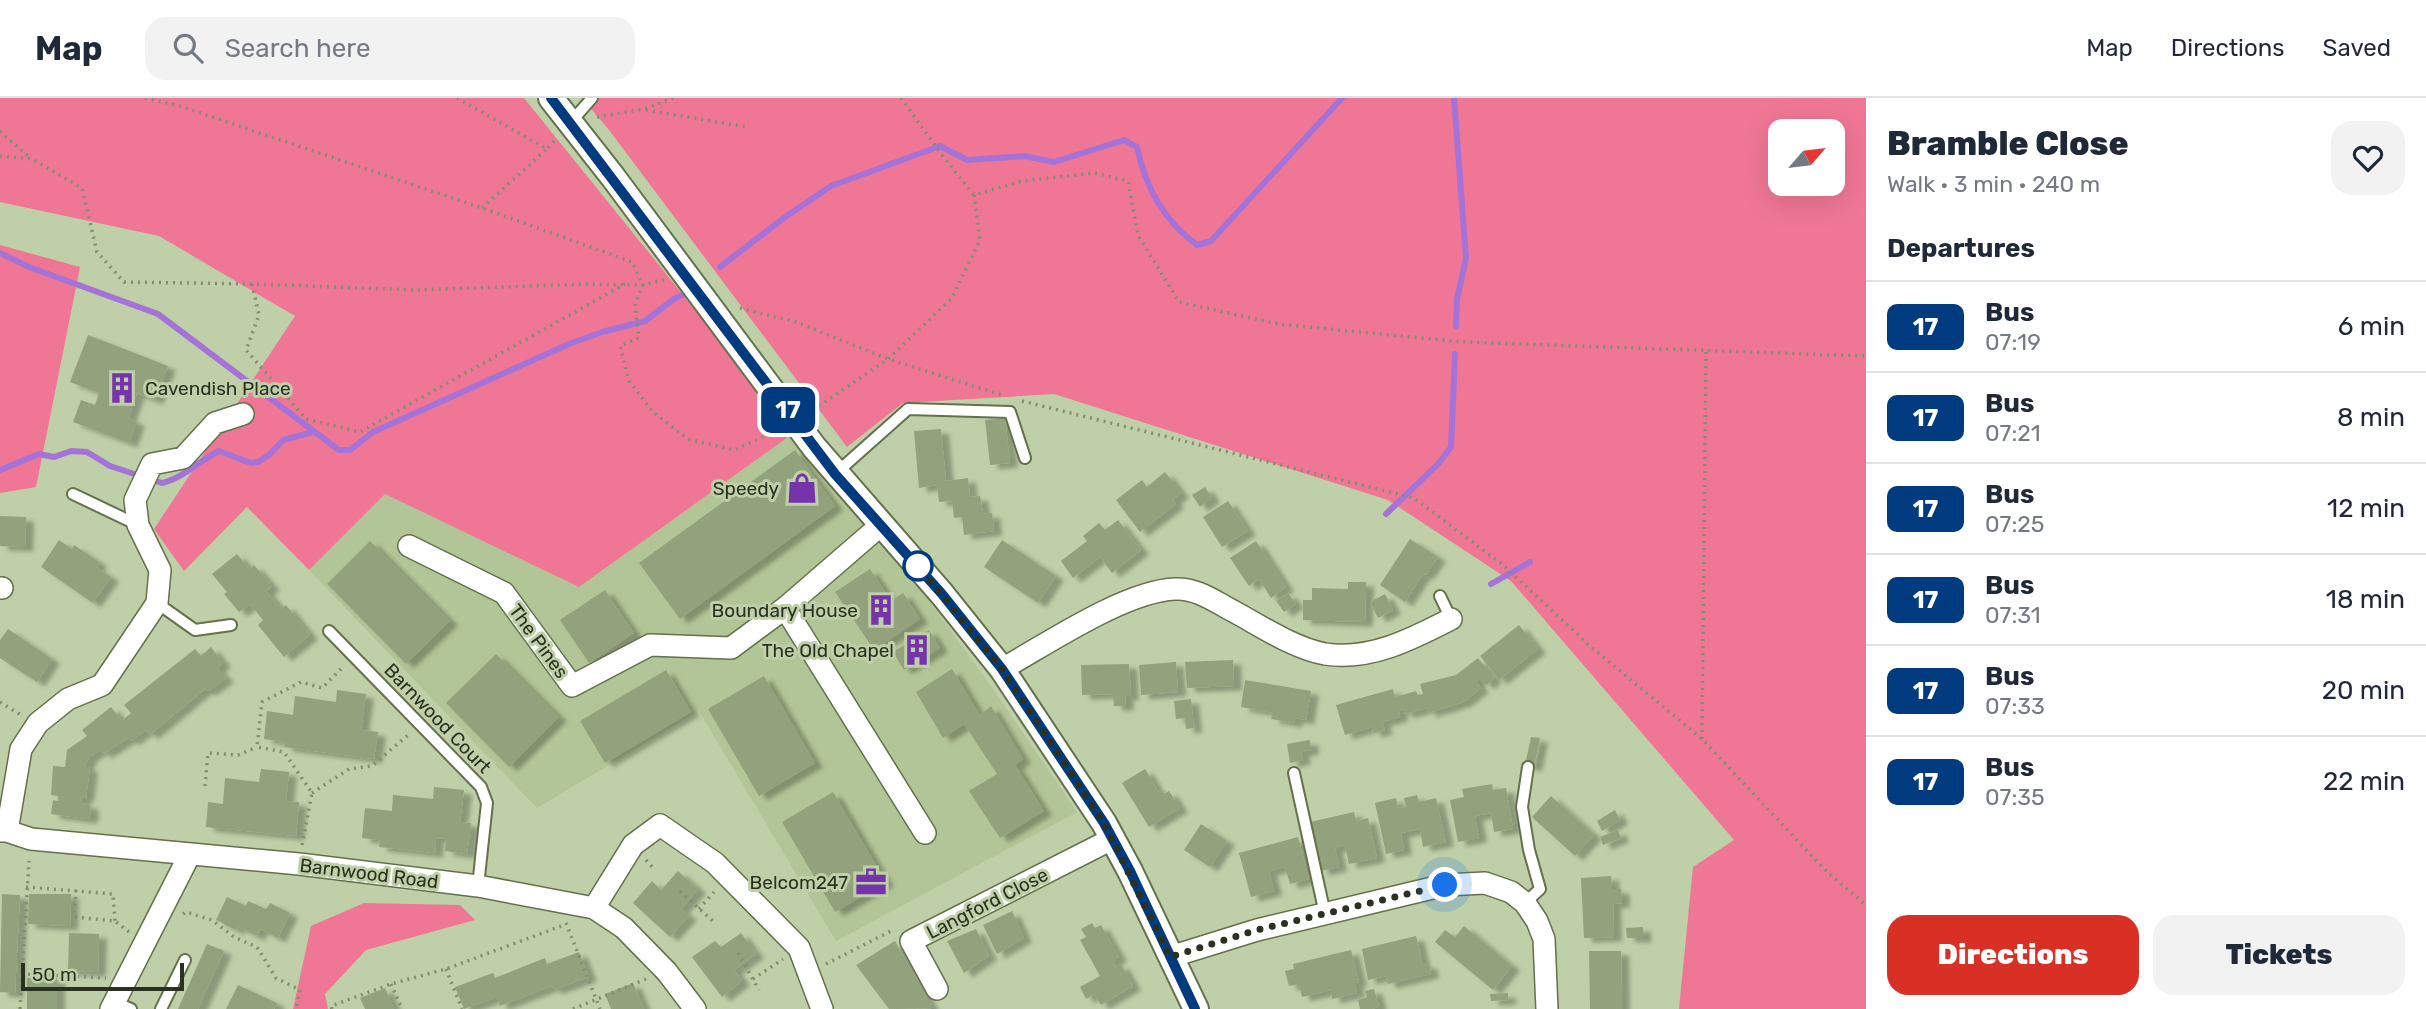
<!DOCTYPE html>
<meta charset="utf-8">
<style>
body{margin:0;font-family:Rubik,sans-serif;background:#f2f2f3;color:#1f2937;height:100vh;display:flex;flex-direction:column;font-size:26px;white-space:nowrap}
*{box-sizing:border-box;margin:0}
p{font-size:23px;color:#747a83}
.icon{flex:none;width:38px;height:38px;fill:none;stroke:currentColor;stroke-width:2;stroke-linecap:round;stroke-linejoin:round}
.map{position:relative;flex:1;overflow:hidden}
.drawer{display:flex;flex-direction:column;background:#fff;width:560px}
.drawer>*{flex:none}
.badge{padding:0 14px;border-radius:10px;font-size:24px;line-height:46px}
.needle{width:46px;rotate:62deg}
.fabs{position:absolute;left:1768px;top:21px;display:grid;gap:14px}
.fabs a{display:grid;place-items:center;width:77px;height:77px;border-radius:14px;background:#fff;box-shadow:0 7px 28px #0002;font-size:35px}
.scale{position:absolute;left:21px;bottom:18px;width:163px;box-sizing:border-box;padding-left:7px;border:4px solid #2a3121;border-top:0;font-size:19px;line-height:24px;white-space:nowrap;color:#2a3121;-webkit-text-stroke:5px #bfcfa7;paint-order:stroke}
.you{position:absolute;width:35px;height:35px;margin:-18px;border:5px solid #fff;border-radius:50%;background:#1a73e8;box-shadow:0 0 0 10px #1a73e833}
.map>.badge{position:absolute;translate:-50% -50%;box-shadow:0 0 0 4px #fff}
h2{padding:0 21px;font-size:26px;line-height:63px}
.round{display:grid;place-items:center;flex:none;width:74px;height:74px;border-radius:21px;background:#f2f2f3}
.overview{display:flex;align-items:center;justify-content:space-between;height:119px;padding:0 21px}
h1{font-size:33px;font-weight:800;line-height:52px}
.primary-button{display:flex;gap:14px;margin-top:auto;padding:14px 21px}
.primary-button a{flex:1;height:80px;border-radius:21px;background:#d93025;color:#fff;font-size:28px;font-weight:800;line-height:80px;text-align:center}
.primary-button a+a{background:#f2f2f3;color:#1f2937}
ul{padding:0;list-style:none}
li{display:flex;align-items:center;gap:21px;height:91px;padding:0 21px;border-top:2px solid #e0e1e3}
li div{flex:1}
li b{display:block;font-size:26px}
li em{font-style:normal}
li .badge{min-width:77px;font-weight:700;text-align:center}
header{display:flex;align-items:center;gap:42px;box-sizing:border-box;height:98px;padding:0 35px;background:#fff;border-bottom:2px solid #e0e1e3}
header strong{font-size:33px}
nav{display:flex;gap:38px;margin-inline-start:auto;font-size:24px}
.search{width:490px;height:63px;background:#f2f2f3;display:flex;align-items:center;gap:18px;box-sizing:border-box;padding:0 24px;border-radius:21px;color:#747a83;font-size:26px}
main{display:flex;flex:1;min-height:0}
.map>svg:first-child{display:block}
.built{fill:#b2c596}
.green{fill:#ef7795;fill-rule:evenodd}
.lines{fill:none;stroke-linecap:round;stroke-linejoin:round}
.stream{stroke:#a573d7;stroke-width:6}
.building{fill:#92a27b;filter:url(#shadow)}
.service-casing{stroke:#63714c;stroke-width:14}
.minor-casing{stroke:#63714c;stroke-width:24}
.tertiary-casing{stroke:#63714c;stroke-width:28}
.path{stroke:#828e70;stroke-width:3.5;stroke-dasharray:2 5;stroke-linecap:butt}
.service{stroke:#fff;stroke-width:10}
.minor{stroke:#fff;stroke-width:21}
.tertiary{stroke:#fff;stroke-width:24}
.line-casing{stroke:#fff;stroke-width:16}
.line{stroke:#003b80;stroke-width:10}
.walk{stroke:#2a3121;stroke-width:7;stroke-dasharray:0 12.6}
.stop-dot{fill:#fff;stroke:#003b80;stroke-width:3.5}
.labels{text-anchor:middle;stroke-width:6;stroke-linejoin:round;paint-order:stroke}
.poi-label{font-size:19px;fill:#2a3121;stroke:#bfcfa7;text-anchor:end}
.street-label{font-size:19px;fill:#2a3121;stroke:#bfcfa7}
</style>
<header>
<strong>Map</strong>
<div class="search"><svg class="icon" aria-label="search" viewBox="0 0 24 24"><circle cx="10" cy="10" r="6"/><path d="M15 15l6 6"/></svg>Search here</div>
<nav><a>Map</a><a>Directions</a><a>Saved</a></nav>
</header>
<main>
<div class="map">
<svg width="1866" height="911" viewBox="0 0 1866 911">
<defs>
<filter id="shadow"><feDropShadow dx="8" dy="4.5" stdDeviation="2" flood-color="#0004"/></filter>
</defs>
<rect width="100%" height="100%" fill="#bfcfa7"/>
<path class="built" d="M 791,337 L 927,500 L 991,588 L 1077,714 L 836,843 L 699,613 L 537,710 L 309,472 L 385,396 L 579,489 Z"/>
<path class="green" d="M 0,0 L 524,0 L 692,208 L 791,337 L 579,489 L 385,396 L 309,472 L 247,409 L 184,473 L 154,431 L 295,218 L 159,138 L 0,104 Z
M 582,0 L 1866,0 L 1866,911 L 1679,911 L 1693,769 L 1734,742 L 1511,483 L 1388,402 L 1054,296 L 903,305 L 847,349 L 609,32 ZM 1780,33 L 1832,33 L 1832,86 L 1780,86 Z
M 0,147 L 80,169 L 36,389 L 0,395 Z
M 364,805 L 460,807 L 475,822 L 366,852 L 325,896 L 328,911 L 293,911 L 311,828 Z"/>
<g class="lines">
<path class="stream" d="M 1454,0 L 1466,160 L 1457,201 L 1456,228
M 0,155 L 29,169 L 158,216 L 339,352 L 350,352 L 373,334 L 569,246 L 602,234 L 645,223 L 674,201 L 688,194
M 720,169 L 785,119 L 831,88 L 940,48 L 967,62 L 1024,58 L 1054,64 L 1124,42 L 1137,49 C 1145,88 1164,123 1197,147 L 1211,143 L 1342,0
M 0,372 L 39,356 L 54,359 L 71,353 L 87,354 L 110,368 L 162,385 C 182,381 200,362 219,353 L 251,365 L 258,364 L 269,357 L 283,342 L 313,334
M 1386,416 L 1439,365 L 1451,349 L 1455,256
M 1491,486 L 1530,464"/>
</g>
<path class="building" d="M 88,237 L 168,268 L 155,302 L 137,295 L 128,320 L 137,324 L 129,345 L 73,324 L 81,302 L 95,307 L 99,295 L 70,284 Z
M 1005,320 L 1010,365 L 990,367 L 985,322 Z
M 941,331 L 946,383 L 968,380 L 970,399 L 980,398 L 983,416 L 992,415 L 994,433 L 964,437 L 962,419 L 954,420 L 952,403 L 939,404 L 937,387 L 919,390 L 914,333 Z
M 795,352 L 835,408 L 680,521 L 639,465 Z
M 1165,374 L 1181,395 L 1173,402 L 1176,406 L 1140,434 L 1116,402 L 1142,382 L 1147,389 Z
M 1205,389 L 1212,400 L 1200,409 L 1192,397 Z
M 1228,403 L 1248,433 L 1222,449 L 1203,419 Z
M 0,418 L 26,419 L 25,449 L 0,448 Z
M 1118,422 L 1141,452 L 1112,475 L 1100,459 L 1073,480 L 1061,463 L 1087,443 L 1083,438 L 1099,425 L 1105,432 Z
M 1410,441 L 1438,459 L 1426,477 L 1423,476 L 1405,504 L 1380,487 Z
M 59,442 L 72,451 L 74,447 L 99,464 L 96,469 L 111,479 L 93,505 L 41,469 Z
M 1002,442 L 1056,478 L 1038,505 L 984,469 Z
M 370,443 L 450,523 L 406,566 L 327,486 Z
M 1256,443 L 1286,489 L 1271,500 L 1259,481 L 1249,488 L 1230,460 Z
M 237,456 L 249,471 L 254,467 L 272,488 L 266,493 L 281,511 L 286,507 L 310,537 L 284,559 L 258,527 L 263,522 L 250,506 L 239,514 L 224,496 L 227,494 L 212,476 Z
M 870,471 L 891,503 L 903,495 L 920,521 L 874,552 L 835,494 Z
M 1348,484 L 1366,484 L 1365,524 L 1303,522 L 1303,502 L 1312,502 L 1312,490 L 1348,491 Z
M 605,492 L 634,535 L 589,565 L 560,522 Z
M 1288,495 L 1296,506 L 1284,514 L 1276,503 Z
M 1385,496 L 1393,512 L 1378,520 L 1370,504 Z
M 1519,527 L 1538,551 L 1499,582 L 1480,558 Z
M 8,531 L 52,561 L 37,584 L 0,560 L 0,542 Z
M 929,532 L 940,550 L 904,572 L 893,554 Z
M 211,549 L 223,565 L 217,570 L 226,580 L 209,593 L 205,591 L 150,637 L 146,632 L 131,643 L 128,640 L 104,656 L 100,652 L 89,659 L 85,669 L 90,669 L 86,700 L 82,700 L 82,705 L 90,707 L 91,718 L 87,721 L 51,716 L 53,702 L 58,703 L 58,698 L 51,697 L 53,668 L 65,669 L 67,652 L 87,638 L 82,632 L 111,609 L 122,623 L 131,615 L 124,607 L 195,551 L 201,558 Z
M 496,556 L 559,619 L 509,669 L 446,605 Z
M 1478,560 L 1494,580 L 1486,587 L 1480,580 L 1476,584 L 1481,590 L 1464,604 L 1428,615 L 1427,610 L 1405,616 L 1404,611 L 1399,613 L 1400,619 L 1382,624 L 1385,632 L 1373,635 L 1372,629 L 1345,637 L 1336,607 L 1393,591 L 1395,599 L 1416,593 L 1418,597 L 1423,596 L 1420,586 L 1456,577 Z
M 1233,562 L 1234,588 L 1187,590 L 1185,564 Z
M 1176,564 L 1178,594 L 1141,597 L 1139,567 Z
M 1129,566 L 1131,598 L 1125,598 L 1126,608 L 1114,608 L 1113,596 L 1082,597 L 1081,567 Z
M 952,571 L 980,617 L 991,608 L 1023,661 L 1015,667 L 1044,713 L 1000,740 L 969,693 L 997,676 L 964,626 L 943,640 L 916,594 Z
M 666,572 L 691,614 L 605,665 L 580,623 Z
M 764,578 L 815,665 L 759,698 L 708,611 Z
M 1245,582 L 1311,593 L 1306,622 L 1295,620 L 1294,625 L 1271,621 L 1273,615 L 1241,609 Z
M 337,592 L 366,596 L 361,632 L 378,634 L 374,661 L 284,649 L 285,644 L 264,641 L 267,613 L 293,617 L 295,598 L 336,604 Z
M 1191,601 L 1194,630 L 1186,631 L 1185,620 L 1176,621 L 1174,603 Z
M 1531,639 L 1540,640 L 1534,669 L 1525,667 Z
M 1310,642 L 1311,652 L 1301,654 L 1303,662 L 1290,665 L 1287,646 Z
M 261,671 L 289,674 L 286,703 L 299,704 L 296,738 L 206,729 L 208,704 L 223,706 L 225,680 L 259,684 Z
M 1145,671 L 1161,698 L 1169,693 L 1180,710 L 1149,729 L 1122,685 Z
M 1492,686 L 1493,692 L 1506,690 L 1513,731 L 1494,734 L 1491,715 L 1475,718 L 1479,740 L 1458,744 L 1450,702 L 1464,699 L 1462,691 Z
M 434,689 L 464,692 L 460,724 L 471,725 L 467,756 L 445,753 L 446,741 L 436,740 L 435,755 L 379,749 L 380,742 L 362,740 L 365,710 L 392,713 L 393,697 L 433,701 Z
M 833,694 L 886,784 L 835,814 L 782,724 Z
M 1417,697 L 1419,704 L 1436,700 L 1446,744 L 1423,749 L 1420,731 L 1401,735 L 1404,752 L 1386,756 L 1375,705 L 1396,700 L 1398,710 L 1406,709 L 1404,700 Z
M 1551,698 L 1594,737 L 1575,758 L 1532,719 Z
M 1615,712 L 1620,722 L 1602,733 L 1597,723 Z
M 1354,714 L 1356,723 L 1368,720 L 1377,760 L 1349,766 L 1345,747 L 1335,750 L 1339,769 L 1321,773 L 1310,724 Z
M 1201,726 L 1227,743 L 1210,769 L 1184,752 Z
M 1618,732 L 1621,740 L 1603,747 L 1600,739 Z
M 1298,739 L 1309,781 L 1290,786 L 1285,769 L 1269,773 L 1274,793 L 1251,799 L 1239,755 Z
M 678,773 L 698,791 L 681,811 L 689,818 L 670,839 L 633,805 L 652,783 L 661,792 Z
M 1611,778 L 1612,791 L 1621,791 L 1622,805 L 1613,806 L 1614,839 L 1584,840 L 1581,780 Z
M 2,796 L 20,797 L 15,895 L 0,894 Z
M 29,796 L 71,796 L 70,828 L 28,826 Z
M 227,799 L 246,808 L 248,803 L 266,811 L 270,805 L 290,815 L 278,840 L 260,831 L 257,838 L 238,829 L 236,832 L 216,822 Z
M 1012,813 L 1024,840 L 997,856 L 983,827 Z
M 1092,825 L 1095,830 L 1101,827 L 1119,859 L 1113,863 L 1116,869 L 1121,866 L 1133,888 L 1101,907 L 1094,896 L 1086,901 L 1080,889 L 1100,878 L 1080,842 L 1086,839 L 1081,831 Z
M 1464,828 L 1512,868 L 1493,892 L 1435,844 L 1445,832 L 1455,839 Z
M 1643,829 L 1643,840 L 1627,840 L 1626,830 Z
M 976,831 L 989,858 L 964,875 L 947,843 Z
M 69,835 L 99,836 L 98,874 L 68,873 Z
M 741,835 L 756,856 L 734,872 L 742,883 L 722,899 L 692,859 L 715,843 L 721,849 Z
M 1416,838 L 1423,867 L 1429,866 L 1431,876 L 1388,886 L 1386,878 L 1368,882 L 1362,851 Z
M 895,843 L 932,910 L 889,911 L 856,867 Z
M 207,846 L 224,853 L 198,911 L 178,911 Z
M 1351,852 L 1359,884 L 1355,885 L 1357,895 L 1332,901 L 1331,892 L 1302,899 L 1299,886 L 1289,888 L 1285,873 L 1294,871 L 1293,866 Z
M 1589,853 L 1621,853 L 1622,911 L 1590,911 Z
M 579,854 L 589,879 L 554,892 L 552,888 L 500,908 L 497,899 L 464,911 L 455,889 L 493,875 L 495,880 L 545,860 L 547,866 Z
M 27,880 L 57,880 L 57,911 L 27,911 Z
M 633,885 L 644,911 L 611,911 L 605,896 Z
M 238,887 L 277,905 L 274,911 L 226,911 Z
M 385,890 L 394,911 L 365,911 L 360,900 Z
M 1374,891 L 1379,908 L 1372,911 L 1360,911 L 1358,902 L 1367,899 L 1365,893 Z
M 1508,895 L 1508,902 L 1491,903 L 1490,896 Z"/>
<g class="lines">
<defs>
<path id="service" d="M 571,24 L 592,0
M 835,376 L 908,311 L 1010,314 L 1025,360
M 73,396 L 138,427
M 1440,498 L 1451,521
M 157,505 L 195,532 L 231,527
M 329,533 L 481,689 L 487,705 L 478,788
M 1294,675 L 1325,816
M 1525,805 L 1540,791 L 1529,752 L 1522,709 L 1528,669
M 115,904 L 131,911
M 161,911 L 185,862"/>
<path id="minor" d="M 409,448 L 504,495 L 572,588 L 650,547 L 731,550 L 785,510 L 881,427
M 0,490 L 2,490
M 785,510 L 925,735
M 1002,571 C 1047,546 1125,493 1175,491 C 1197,490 1214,503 1233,513 C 1261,528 1293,550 1325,556 C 1370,563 1412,541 1451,521
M 0,733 L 7,733 L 31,741 L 299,766 L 478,788 L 594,810 L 624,830 L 667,874 L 695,911
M 7,733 L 21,651 L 38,625 L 68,601 L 102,587 L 157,505 L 160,472 L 138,427 L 135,402 L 152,366 L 183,360 L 215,325 L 243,316
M 594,810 L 633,747 L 660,727 L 715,765 L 799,850 L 822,911
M 1170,859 L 1257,832 L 1445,787 L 1485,785 L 1511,794 L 1525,805 L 1537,823 L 1544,841 L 1547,911
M 937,891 L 911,843 L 1112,741
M 111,911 L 190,756"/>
<path id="tertiary" d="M 551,0 L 613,79 L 814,349 L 942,496 L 1002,571 L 1104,725 L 1130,773 L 1196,911"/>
</defs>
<use href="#service" class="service-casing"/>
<use href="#minor" class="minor-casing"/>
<use href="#tertiary" class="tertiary-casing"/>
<path class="path" d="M 145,0 L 180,8 L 482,110 L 632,164 L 643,187 L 635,206 L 639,240 L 620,248 L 629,283 L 653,314 L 688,341 L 734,352 L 776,333
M 457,0 L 547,51 L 556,41
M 901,0 L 942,57 L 974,97 L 1022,83 L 1095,75 L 1128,83 L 1138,137 L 1179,204 L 1278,226 L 1462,244 L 1866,258
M 646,12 L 747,29
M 597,19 L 644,11 L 673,0
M 0,33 L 30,60
M 0,58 L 32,61 L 82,90 L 97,154 L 124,184 L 252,186 L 416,192 L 585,186 L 643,187 L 664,182
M 482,110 L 547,51
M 252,186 L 259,217 L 246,252 L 306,321 L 360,334 L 625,186
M 740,210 L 796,224 L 888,261 L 1002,297
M 1022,303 L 1414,400 L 1503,467 L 1590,548 L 1702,641 L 1827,774 L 1866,807
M 813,312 L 888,261 L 952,200 L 980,142 L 974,97
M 0,604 L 21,617
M 1702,641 L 1706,252
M 205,688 L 208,655 L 238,657 L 257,649
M 312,695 L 349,671 L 372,668 L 408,637
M 302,747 L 312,695 L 284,654 L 257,649 L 262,604 L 301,584 L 322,590 L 344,568
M 646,762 L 653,770
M 26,789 L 113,796 L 115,823
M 76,792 L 74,819 L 115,823 L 129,834
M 680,793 L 716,826
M 699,811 L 714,794
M 183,816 L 186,814 L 212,822 L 234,839 L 257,849 L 276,880 L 300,892 L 296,911
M 566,825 L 600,911
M 738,855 L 759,892
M 826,866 L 891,833
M 446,871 L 462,911
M 21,876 L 106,880
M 753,881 L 783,861
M 391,886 L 402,911
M 20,911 L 29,763
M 332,911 L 331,908 L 391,886 L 446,871 L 564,827
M 573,911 L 646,881"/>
<use href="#service" class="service"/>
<use href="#minor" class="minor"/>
<use href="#tertiary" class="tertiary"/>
</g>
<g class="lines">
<defs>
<path id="line" d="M 551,0 L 835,376 L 942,496 L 1002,571 L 1104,725 L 1130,773 L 1195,911"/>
</defs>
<use href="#line" class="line-casing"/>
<use href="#line" class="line"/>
<path class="walk" d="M 918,468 L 912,461 L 1002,571 L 1104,725 L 1170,859 L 1257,832 L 1445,787"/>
</g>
<defs>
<symbol id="building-bare" viewBox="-9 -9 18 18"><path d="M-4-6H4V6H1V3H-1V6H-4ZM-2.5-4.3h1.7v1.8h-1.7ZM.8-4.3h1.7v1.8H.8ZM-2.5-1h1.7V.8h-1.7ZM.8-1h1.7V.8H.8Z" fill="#7534a9" stroke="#bfcfa7" stroke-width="2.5" paint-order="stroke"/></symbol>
<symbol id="shop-bare" viewBox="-9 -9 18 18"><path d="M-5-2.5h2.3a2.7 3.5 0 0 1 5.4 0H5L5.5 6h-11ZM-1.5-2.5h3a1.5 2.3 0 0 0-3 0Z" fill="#7534a9" stroke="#bfcfa7" stroke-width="2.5" paint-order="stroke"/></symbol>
<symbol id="office-bare" viewBox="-9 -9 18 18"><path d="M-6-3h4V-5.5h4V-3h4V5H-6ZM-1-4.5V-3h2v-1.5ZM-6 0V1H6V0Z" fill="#7534a9" stroke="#bfcfa7" stroke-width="2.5" paint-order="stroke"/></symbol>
</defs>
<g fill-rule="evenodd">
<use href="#building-bare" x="100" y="268" width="44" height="44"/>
<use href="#shop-bare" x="780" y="368" width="44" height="44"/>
<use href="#building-bare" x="859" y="490" width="44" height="44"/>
<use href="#building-bare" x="895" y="530" width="44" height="44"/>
<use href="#office-bare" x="849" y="762" width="44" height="44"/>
</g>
<circle class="stop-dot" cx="918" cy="468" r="14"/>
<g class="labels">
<g class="poi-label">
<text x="145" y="297" text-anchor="start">Cavendish Place</text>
<text x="779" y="397">Speedy</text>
<text x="858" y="519">Boundary House</text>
<text x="894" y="559">The Old Chapel</text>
<text x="848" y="791">Belcom247</text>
</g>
<g class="street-label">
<text transform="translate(539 543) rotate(54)" y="7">The Pines</text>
<text transform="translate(438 620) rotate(46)" y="7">Barnwood Court</text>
<text transform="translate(369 775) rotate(7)" y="7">Barnwood Road</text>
<text transform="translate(987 805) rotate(-27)" y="7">Langford Close</text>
</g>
</g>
</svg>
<div class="fabs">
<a><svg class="needle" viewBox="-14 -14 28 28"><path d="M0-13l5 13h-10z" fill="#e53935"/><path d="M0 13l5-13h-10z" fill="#747a83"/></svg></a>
</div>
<div class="scale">50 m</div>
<div class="you" style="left:1445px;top:787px"></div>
<b class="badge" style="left:788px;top:312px;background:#003b80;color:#fff">17</b>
</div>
<section class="drawer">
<div class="overview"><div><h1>Bramble Close</h1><p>Walk · 3 min · 240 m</p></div><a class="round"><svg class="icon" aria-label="heart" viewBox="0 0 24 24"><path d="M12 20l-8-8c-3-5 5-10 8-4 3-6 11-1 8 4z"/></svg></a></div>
<h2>Departures</h2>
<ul>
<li><span class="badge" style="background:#003b80;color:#fff">17</span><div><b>Bus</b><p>07:19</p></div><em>6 min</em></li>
<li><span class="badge" style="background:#003b80;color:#fff">17</span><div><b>Bus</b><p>07:21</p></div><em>8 min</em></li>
<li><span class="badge" style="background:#003b80;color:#fff">17</span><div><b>Bus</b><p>07:25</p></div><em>12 min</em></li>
<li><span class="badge" style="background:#003b80;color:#fff">17</span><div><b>Bus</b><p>07:31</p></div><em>18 min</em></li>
<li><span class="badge" style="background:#003b80;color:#fff">17</span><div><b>Bus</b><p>07:33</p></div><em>20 min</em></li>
<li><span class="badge" style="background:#003b80;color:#fff">17</span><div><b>Bus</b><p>07:35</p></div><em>22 min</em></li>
</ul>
<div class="primary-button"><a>Directions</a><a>Tickets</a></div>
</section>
</main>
